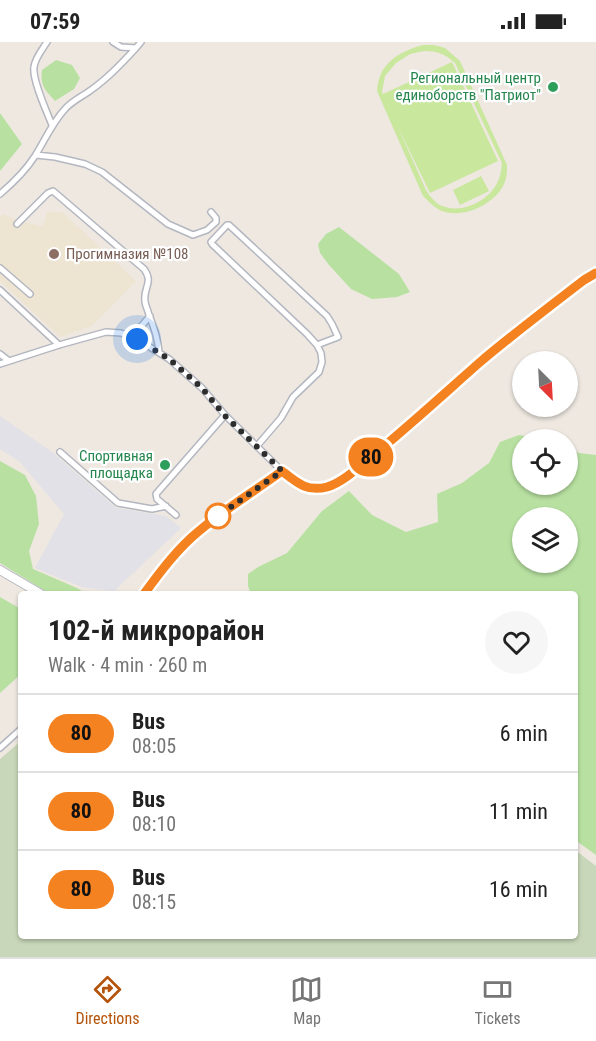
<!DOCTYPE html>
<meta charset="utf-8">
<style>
body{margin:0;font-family:"Roboto Condensed",sans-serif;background:#f6f6f6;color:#222;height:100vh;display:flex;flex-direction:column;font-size:22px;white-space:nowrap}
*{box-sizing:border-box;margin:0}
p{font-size:20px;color:#767676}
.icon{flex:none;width:33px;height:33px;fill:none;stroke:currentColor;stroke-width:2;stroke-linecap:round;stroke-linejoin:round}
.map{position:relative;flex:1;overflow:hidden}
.details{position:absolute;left:18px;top:549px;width:560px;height:348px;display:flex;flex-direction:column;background:#fff;border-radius:6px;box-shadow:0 2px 4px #0004}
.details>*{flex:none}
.badge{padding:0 12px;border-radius:20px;font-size:21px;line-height:39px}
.needle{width:39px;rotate:156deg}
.tools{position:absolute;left:512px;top:309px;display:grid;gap:12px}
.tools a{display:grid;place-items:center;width:66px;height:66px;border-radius:50%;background:#fff;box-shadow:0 2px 4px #0004;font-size:30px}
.you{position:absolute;width:30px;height:30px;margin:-15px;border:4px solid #fff;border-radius:50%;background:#1a73e8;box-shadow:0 0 0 9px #1a73e833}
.map>.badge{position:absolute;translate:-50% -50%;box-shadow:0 0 0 3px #fff}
.round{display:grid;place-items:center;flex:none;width:63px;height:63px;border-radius:32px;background:#f6f6f6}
.summary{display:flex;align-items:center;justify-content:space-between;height:102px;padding:0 30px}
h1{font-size:28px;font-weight:700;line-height:45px}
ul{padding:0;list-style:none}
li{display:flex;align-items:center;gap:18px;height:78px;padding:0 30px;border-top:2px solid #e0e0e0}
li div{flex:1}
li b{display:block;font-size:22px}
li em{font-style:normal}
li .badge{min-width:66px;font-weight:700;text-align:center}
.status{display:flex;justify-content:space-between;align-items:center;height:42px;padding:0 30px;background:#fff;direction:ltr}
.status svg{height:16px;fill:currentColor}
.tab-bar{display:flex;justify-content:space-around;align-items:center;height:84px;border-top:2px solid #e0e0e0;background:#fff;font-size:16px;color:#767676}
.tab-bar a{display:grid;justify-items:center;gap:3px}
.tab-bar .selected{color:#b45309}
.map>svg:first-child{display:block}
.industrial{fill:#e2e1e7}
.education{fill:#eee4d2}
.green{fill:#b8e1a1;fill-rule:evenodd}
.cemetery{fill:#c8d7b9}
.pitch{fill:#c9e79d;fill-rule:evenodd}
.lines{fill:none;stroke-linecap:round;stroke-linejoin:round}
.street-casing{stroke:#b4b7c0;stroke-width:8}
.secondary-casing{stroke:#b4b7c0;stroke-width:10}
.street{stroke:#fff;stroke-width:5}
.secondary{stroke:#fff;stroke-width:8}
.line-casing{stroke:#fff;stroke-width:14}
.line{stroke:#f58220;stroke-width:9}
.walk{stroke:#2d2d2d;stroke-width:6;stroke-dasharray:0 10.8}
.leisure-dot{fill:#2e9e5b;stroke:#fff;stroke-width:2}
.education-dot{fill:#8d6e63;stroke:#fff;stroke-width:2}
.stop-dot{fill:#fff;stroke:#f58220;stroke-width:3}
.labels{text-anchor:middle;stroke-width:4.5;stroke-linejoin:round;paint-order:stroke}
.leisure-label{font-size:15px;fill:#27864d;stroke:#fff;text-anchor:end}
.education-label{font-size:15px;fill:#785e54;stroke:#fff;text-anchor:start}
</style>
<div class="status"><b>07:59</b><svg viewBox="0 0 49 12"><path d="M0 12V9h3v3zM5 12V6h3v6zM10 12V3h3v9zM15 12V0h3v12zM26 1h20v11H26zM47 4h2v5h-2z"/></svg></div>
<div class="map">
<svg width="596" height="915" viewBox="0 0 596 915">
<rect width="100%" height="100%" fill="#eee8e1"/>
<path class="industrial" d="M 0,374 L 52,410 L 116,466 L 166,474 L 181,486 L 114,549 L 82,545 L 35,526 L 64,472 L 19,419 L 0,407 Z"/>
<path class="education" d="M 47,170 L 62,170 L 136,239 L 92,284 L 60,295 L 0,239 L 0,175 L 3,172 L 14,177 L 43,185 Z"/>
<path class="green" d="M 56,18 L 72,23 L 80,36 L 74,47 L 55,59 C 45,48 40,44 42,28 Z
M 0,71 L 22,102 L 0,129 Z
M 339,185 L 399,232 L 410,250 L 397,255 L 372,257 L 351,247 L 329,223 L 320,211 L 318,202 L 326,192 Z
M 519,393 L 543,397 L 522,398 L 522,442 L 567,442 L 567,406 L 579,411 L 596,413 L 596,813 L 575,798 L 574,552 L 251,552 L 248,544 L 248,532 L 258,525 L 287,511 L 322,469 L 349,449 L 372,473 L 406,490 L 438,480 L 437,452 L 462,441 L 489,421 L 500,400 ZM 522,476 L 567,476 L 567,520 L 522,520 Z
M 0,419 L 25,433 L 36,454 L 39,482 L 29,509 L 33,527 L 77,546 L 87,552 L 50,552 L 0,521 Z
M 0,555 L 21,567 L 21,632 L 0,651 Z"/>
<path class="cemetery" d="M 21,699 L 21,894 L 574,894 L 575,808 L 596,824 L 596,915 L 0,915 L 0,717 Z"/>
<path class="pitch" d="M 423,3 L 434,3 L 445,6 L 460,19 L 507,123 C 507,129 507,136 504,142 C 495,162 464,177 442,169 C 435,166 429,160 423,154 L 377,49 C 379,21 398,10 423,3 ZM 424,9 C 438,9 445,12 455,21 L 502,121 C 501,128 501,133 498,139 C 489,160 459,174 438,162 C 433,158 429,153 426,148 L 397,83 L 430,151 L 498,119 L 452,20 L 383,52 L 382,50 L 385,34 L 396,21 L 410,12 Z
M 481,134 L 489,149 L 460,163 L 453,148 Z"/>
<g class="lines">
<defs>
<path id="street" d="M 47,0 C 42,8 35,16 34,25 C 32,38 47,70 52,83
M 113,0 L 121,5 L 136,6 L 141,0
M 36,113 L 55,115 L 85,122 L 102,130 L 168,182 L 193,193 L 207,188 L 216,180 L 216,176 L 211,170
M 0,152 C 13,141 26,128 35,114 C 45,98 52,81 65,67 C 72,59 83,54 91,48 C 108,36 122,21 136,6
M 17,182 L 48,151 L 53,149 L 144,227 C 154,241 143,245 145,259 C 145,263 148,268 149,273 C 154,285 158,297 159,310
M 0,226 L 30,252
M 0,248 L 59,303
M 132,295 L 150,274
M 0,312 L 9,319
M 0,322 L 59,303 L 106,290 L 121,291 L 137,297 L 169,317 L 202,346 L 225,373 L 282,429
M 257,404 L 281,376 L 293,355 L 319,330 L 322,320 L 321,311 L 317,303 L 307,292 L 212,202 L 211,200 L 227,183 L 229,183 L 327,274 L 332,282 L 338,295 L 317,303
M 60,410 L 118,461 L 152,467 L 166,464
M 176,473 L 157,457 L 156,452 L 225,373
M 0,706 L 21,687"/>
<path id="secondary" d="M 0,528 L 41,552
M 144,552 C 160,530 178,506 199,489 C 225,467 255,449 282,429 C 296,441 307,450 327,445 C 344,440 362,423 375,411 C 411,382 445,351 479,321 C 513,292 548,265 584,238 L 596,231"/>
</defs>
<use href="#street" class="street-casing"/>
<use href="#secondary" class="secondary-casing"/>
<use href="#street" class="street"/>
<use href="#secondary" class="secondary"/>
</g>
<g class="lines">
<defs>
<path id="line" d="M 144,552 C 160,530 178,506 199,489 C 225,467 255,449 282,429 C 297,441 307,450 327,445 C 344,440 362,422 376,411 C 411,382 445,351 479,321 C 513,292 549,265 584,238 L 596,231"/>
</defs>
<use href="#line" class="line-casing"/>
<use href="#line" class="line"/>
<path class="walk" d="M 137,297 L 169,317 L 202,346 L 225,374 L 282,429 L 218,474"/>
</g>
<g class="leisure-dot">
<circle cx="553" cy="45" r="6"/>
<circle cx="165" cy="423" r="6"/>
</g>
<circle class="education-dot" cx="54" cy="212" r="6"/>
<circle class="stop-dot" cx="218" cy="474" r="12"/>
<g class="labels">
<g class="leisure-label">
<text x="541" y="41">Региональный центр<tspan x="541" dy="17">единоборств "Патриот"</tspan></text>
<text x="153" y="419">Спортивная<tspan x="153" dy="17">площадка</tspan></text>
</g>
<g class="education-label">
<text x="66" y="217">Прогимназия №108</text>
</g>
</g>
</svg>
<div class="tools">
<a><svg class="needle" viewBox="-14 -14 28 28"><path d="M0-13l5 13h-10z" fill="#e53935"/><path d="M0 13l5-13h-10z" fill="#767676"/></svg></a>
<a><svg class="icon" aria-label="locate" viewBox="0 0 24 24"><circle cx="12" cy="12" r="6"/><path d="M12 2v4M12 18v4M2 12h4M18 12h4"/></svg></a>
<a><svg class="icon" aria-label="layers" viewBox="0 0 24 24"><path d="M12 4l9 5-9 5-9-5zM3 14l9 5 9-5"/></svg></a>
</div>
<div class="you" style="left:137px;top:297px"></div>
<b class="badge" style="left:371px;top:415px;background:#f58220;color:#111">80</b>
<section class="details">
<div class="summary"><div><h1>102-й микрорайон</h1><p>Walk · 4 min · 260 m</p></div><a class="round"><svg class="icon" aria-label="heart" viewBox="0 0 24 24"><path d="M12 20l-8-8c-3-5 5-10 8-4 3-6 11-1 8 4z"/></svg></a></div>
<ul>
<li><span class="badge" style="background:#f58220;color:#111">80</span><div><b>Bus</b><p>08:05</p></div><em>6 min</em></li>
<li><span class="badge" style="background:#f58220;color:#111">80</span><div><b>Bus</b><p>08:10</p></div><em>11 min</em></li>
<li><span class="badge" style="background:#f58220;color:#111">80</span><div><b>Bus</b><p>08:15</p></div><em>16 min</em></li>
</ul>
</section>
</div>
<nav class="tab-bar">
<a class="selected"><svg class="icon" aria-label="directions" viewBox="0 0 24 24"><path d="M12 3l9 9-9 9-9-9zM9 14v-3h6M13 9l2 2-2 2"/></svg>Directions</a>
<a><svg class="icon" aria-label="map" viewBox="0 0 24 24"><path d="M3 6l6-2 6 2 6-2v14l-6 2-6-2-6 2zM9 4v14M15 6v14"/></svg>Map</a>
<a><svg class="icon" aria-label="tickets" viewBox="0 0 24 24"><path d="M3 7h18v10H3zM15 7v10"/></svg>Tickets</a>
</nav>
